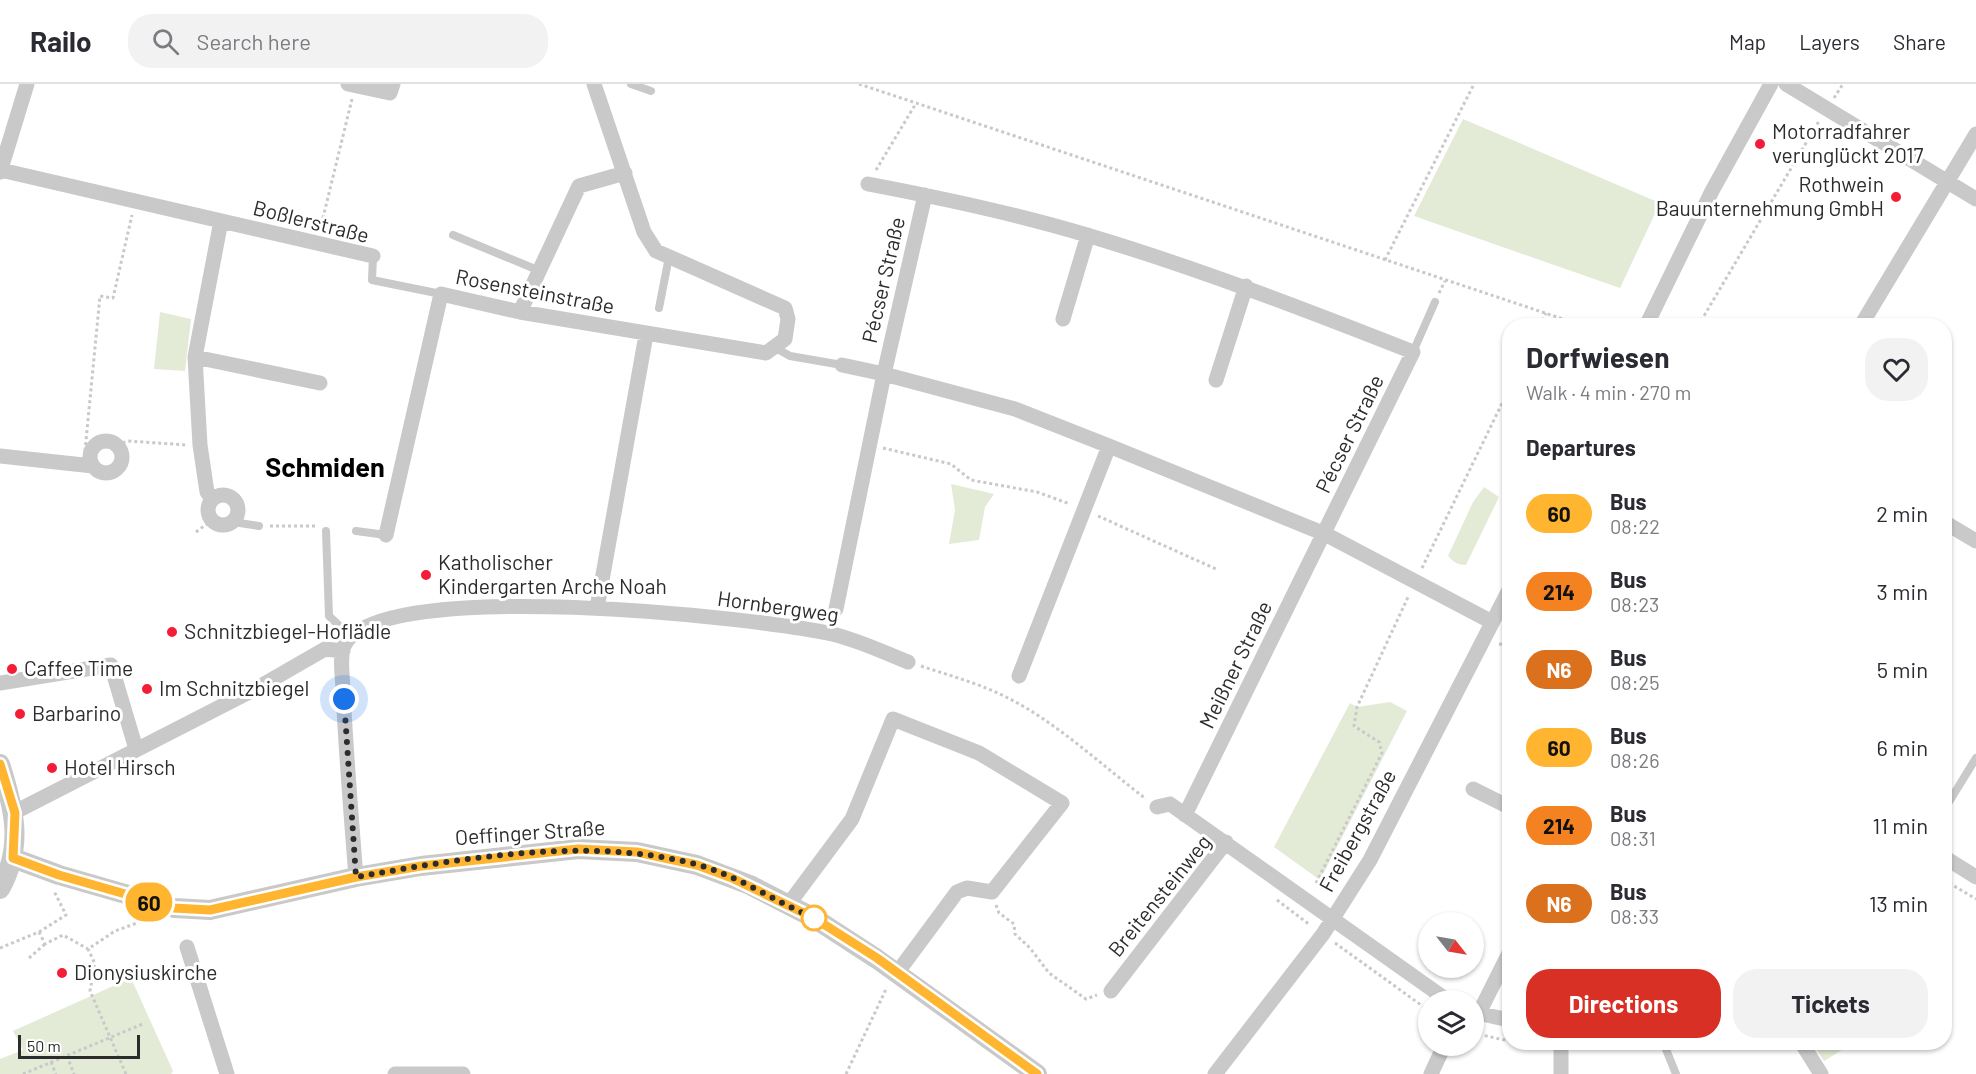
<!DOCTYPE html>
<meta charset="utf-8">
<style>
body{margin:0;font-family:Barlow,sans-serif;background:#f2f2f3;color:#2b2b33;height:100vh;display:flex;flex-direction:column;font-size:22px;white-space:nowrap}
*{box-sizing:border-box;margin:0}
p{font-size:20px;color:#7c7c81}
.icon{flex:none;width:33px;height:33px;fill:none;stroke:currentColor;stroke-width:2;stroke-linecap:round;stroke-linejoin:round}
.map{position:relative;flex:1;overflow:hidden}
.details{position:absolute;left:1502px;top:234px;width:450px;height:732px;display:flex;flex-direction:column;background:#fff;border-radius:24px;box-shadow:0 2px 4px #0004}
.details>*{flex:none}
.badge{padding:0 12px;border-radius:20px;font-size:21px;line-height:39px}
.needle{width:39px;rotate:121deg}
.buttons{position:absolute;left:1418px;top:828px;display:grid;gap:12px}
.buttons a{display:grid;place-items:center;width:66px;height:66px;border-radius:50%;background:#fff;box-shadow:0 2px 4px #0004;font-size:30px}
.scale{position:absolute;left:18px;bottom:15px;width:122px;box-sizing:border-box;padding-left:6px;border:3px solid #2c2c2c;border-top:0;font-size:16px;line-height:21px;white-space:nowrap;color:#2c2c2c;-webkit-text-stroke:4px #fff;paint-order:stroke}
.you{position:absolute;width:30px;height:30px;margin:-15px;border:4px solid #fff;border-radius:50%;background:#1a73e8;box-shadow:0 0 0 9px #1a73e833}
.map>.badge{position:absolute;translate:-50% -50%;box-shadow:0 0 0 3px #fff}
h2{padding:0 24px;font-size:22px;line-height:54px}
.round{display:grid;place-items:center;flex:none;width:63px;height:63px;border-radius:24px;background:#f2f2f3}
.head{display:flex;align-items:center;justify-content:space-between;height:102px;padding:0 24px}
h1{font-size:28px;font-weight:700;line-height:45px}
.button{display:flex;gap:12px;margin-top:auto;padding:12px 24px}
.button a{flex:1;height:69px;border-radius:24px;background:#d93025;color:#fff;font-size:24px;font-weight:700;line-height:69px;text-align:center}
.button a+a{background:#f2f2f3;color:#2b2b33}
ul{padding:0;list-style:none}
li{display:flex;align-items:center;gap:18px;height:78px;padding:0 24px}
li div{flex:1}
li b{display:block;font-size:22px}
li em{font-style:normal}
li .badge{min-width:66px;font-weight:700;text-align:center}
header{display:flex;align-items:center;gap:36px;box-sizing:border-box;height:84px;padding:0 30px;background:#fff;border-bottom:2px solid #e1e1e2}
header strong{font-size:28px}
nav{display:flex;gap:33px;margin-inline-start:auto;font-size:21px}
.search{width:420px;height:54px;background:#f2f2f3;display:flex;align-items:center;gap:15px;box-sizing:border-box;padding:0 21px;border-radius:24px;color:#7c7c81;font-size:22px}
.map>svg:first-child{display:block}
.green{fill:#e3ebd7}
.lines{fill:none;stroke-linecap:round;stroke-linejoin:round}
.path{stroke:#c9c9c9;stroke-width:3;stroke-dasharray:3 3;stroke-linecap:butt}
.service{stroke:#c9c9c9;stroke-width:8}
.minor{stroke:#c9c9c9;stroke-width:15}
.tertiary{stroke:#c9c9c9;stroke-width:20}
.line-casing{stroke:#fff;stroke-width:14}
.line{stroke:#ffb530;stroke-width:9}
.walk{stroke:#2c2c2c;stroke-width:6;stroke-dasharray:0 10.8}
.poi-dot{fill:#f41d36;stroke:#fff;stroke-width:2}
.stop-dot{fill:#fff;stroke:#ffb530;stroke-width:3}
.labels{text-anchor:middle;stroke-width:6;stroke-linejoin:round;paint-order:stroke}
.poi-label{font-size:21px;fill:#2c2c2c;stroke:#fff;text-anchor:start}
.street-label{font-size:21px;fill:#2c2c2c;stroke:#fff}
.district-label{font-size:27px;font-weight:bold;fill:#000;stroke:#fff}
</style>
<header>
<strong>Railo</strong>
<div class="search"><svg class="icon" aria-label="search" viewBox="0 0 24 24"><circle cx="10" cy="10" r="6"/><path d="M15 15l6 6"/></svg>Search here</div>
<nav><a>Map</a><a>Layers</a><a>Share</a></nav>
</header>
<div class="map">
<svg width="1976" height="990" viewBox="0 0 1976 990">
<rect width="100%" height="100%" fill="#fff"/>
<path class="green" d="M 1463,35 L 1660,119 L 1620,204 L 1414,132 Z
M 160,228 L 191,235 L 185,287 L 154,285 Z
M 951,400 L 994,410 L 985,423 L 979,456 L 949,460 L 955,426 Z
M 1484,403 L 1499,413 L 1466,481 C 1458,481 1453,478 1448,472 L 1473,418 Z
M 1390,618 L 1407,627 L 1320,796 L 1274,763 L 1350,619 L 1357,623 Z
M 131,894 L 173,987 L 171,990 L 0,990 L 0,975 L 23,966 L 13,947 Z
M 1812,959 L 1853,959 L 1824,977 Z"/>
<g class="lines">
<path class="path" d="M 859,0 L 1584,242
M 1834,14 L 1843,0
M 876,86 L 915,21
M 320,146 L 352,15
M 1385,176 L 1474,0
M 1439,209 L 1445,197
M 1540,242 L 1546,229
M 1698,242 L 1819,37
M 117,361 L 128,357 L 187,361
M 883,364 L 951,380 L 971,396 L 1037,408 L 1070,420
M 85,367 L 100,212 L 113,214 L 132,131
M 1098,432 L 1216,485
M 270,442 L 318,442
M 196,448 L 212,436
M 1422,484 L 1509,305
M 1499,560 L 1509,561
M 921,582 C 951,592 981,600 1008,614 C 1056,638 1103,682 1146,715
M 1944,796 L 1976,815
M 1316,799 L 1382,669 L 1379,658 L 1354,642 L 1357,623 L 1409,511
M 1277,816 L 1310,841
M 996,821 L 999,829 L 1014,840 L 1015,850 L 1030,864 L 1049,889 L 1086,915 L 1097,911
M 39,848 L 66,831 L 54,807
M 1335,859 L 1428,926
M 0,864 L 39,848 L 45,860 L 63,851 L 88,865
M 29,874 L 45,860
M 1473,949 L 1509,957
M 1519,958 L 1548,959
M 67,972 L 74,990
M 51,978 L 56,990
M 23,990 L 145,939
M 126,990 L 90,907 L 95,880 L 88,865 L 115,847 L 148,835
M 846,990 L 887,903"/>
<path class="service" d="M 631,0 L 651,7
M 453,151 L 540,187
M 373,172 L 372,196 L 441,210
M 659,224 L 669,173
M 774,263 L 790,272 L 842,281
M 1413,268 L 1435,218
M 233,438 L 259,442
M 326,447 L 329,532 L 351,553
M 356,447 L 386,451
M 1944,726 L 1976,674
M 1663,958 L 1676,990"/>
<path class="minor" d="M 348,0 L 390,9 L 393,0
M 1786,0 L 1976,115
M 1,86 L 373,172
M 0,88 L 27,0
M 868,100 C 942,114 1018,130 1090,152 C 1200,185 1306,226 1413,268 L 1185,731
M 520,228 L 579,102 L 625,89
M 1063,235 L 1088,151
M 1863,238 L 1976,50
M 1646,242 L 1712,107 L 1771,0
M 195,273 L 320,299
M 842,281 L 884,290 L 1015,325 L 1109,362 L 1325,450 L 1492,538
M 1216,296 L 1246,202
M90 373a16 16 0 1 1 32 0a16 16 0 1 1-32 0Z
M 0,372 L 93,382
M208 426a15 15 0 1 1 30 0a15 15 0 1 1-30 0Z
M 212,415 L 207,408 L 200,361 L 195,273 L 221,137
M 1944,438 L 1976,457
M 386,451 L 441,210 L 520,228 L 766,269 L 785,255 L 788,235 L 785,224 L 656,167 L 644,148 L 594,0
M 597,524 L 646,251
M 836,525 L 884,290 L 925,111
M 1019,592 L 1109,362
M 0,599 L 111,581 L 136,665
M 1473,705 L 1509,723
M 1157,723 L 1170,720 L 1447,916
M 15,728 L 259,603 L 325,565 L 343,567
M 1944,773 L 1976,793
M 356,793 C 351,731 346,669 343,607 C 343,594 339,574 344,562 C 376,491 761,534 832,550 C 858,556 883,568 908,578
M 788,821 L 852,735 L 893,635 L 979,669 L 1062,719 L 992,808 L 967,804 L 957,808 L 897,889
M 187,863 L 227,990
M 1111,907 L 1226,758
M 1473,928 L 1509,936
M 1479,929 L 1509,869
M 1801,958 L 1821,990
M 395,990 L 463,990
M 1215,990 L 1323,850 L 1370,776 L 1509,506
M 1431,990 L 1444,962
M 1561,990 L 1561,958"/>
<path class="tertiary" d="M 0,680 C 14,724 24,762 0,805
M 13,774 L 59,791 L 174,824 L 210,826 L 356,793 L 421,782 L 578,765 L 637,768 L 697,781 L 750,801 L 814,834 L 877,875 L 1037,990"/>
</g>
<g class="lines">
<defs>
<path id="line" d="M 0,680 L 15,729 L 13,774 L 59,791 L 174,824 L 210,826 L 356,793 L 421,782 L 578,765 L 637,768 L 697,781 L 732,794 L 814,834 L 877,874 L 1037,990"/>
</defs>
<use href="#line" class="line-casing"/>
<use href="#line" class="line"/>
<path class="walk" d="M 344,615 L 356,793 C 466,774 585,752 695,780 C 737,791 776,818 814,834"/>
</g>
<g class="poi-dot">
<circle cx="1760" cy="60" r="6"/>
<circle cx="1896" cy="113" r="6"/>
<circle cx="426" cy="491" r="6"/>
<circle cx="172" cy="548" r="6"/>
<circle cx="12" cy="585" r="6"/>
<circle cx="147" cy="605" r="6"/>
<circle cx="20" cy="630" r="6"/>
<circle cx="52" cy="684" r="6"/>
<circle cx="62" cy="889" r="6"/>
</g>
<circle class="stop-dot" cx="814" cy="834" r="12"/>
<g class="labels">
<g class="poi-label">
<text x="1772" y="55">Motorradfahrer<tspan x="1772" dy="24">verunglückt 2017</tspan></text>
<text x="1884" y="108" text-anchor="end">Rothwein<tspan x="1884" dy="24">Bauunternehmung GmbH</tspan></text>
<text x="438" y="486">Katholischer<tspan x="438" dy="24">Kindergarten Arche Noah</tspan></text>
<text x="184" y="555">Schnitzbiegel-Hoflädle</text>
<text x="24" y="592">Caffee Time</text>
<text x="159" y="612">Im Schnitzbiegel</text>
<text x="32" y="637">Barbarino</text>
<text x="64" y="691">Hotel Hirsch</text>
<text x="74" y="896">Dionysiuskirche</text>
</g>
<g class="street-label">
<text transform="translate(311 138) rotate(14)" y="7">Boßlerstraße</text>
<text transform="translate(884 196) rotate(-77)" y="7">Pécser Straße</text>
<text transform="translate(535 208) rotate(11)" y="7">Rosensteinstraße</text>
<text transform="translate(1350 350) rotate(-64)" y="7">Pécser Straße</text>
<text transform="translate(778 523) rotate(8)" y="7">Hornbergweg</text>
<text transform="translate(1236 581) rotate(-64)" y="7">Meißner Straße</text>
<text transform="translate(1358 747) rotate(-61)" y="7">Freibergstraße</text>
<text transform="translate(530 749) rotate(-4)" y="7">Oeffinger Straße</text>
<text transform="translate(1160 812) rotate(-51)" y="7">Breitensteinweg</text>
</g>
<g class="district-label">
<text x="325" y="393">Schmiden</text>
</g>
</g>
</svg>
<div class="buttons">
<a><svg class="needle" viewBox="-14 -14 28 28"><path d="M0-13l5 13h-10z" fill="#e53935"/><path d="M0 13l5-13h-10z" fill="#7c7c81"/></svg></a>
<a><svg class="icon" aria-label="layers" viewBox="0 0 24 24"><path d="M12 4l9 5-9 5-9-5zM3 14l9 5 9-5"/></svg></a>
</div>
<div class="scale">50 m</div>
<div class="you" style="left:344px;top:615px"></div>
<b class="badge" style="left:149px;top:818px;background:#ffb530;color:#111">60</b>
<section class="details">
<div class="head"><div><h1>Dorfwiesen</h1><p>Walk · 4 min · 270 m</p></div><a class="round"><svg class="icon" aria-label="heart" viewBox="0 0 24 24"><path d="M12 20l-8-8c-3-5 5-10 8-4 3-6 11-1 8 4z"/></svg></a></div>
<h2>Departures</h2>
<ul>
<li><span class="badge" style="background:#ffb530;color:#111">60</span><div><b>Bus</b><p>08:22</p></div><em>2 min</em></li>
<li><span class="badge" style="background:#f58220;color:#111">214</span><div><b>Bus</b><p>08:23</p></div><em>3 min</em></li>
<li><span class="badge" style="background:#db711d;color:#fff">N6</span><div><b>Bus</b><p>08:25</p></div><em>5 min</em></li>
<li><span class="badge" style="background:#ffb530;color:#111">60</span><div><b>Bus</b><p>08:26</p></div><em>6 min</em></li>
<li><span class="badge" style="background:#f58220;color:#111">214</span><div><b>Bus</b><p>08:31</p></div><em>11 min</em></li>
<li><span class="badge" style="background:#db711d;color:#fff">N6</span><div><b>Bus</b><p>08:33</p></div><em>13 min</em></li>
</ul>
<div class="button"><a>Directions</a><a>Tickets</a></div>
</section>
</div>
